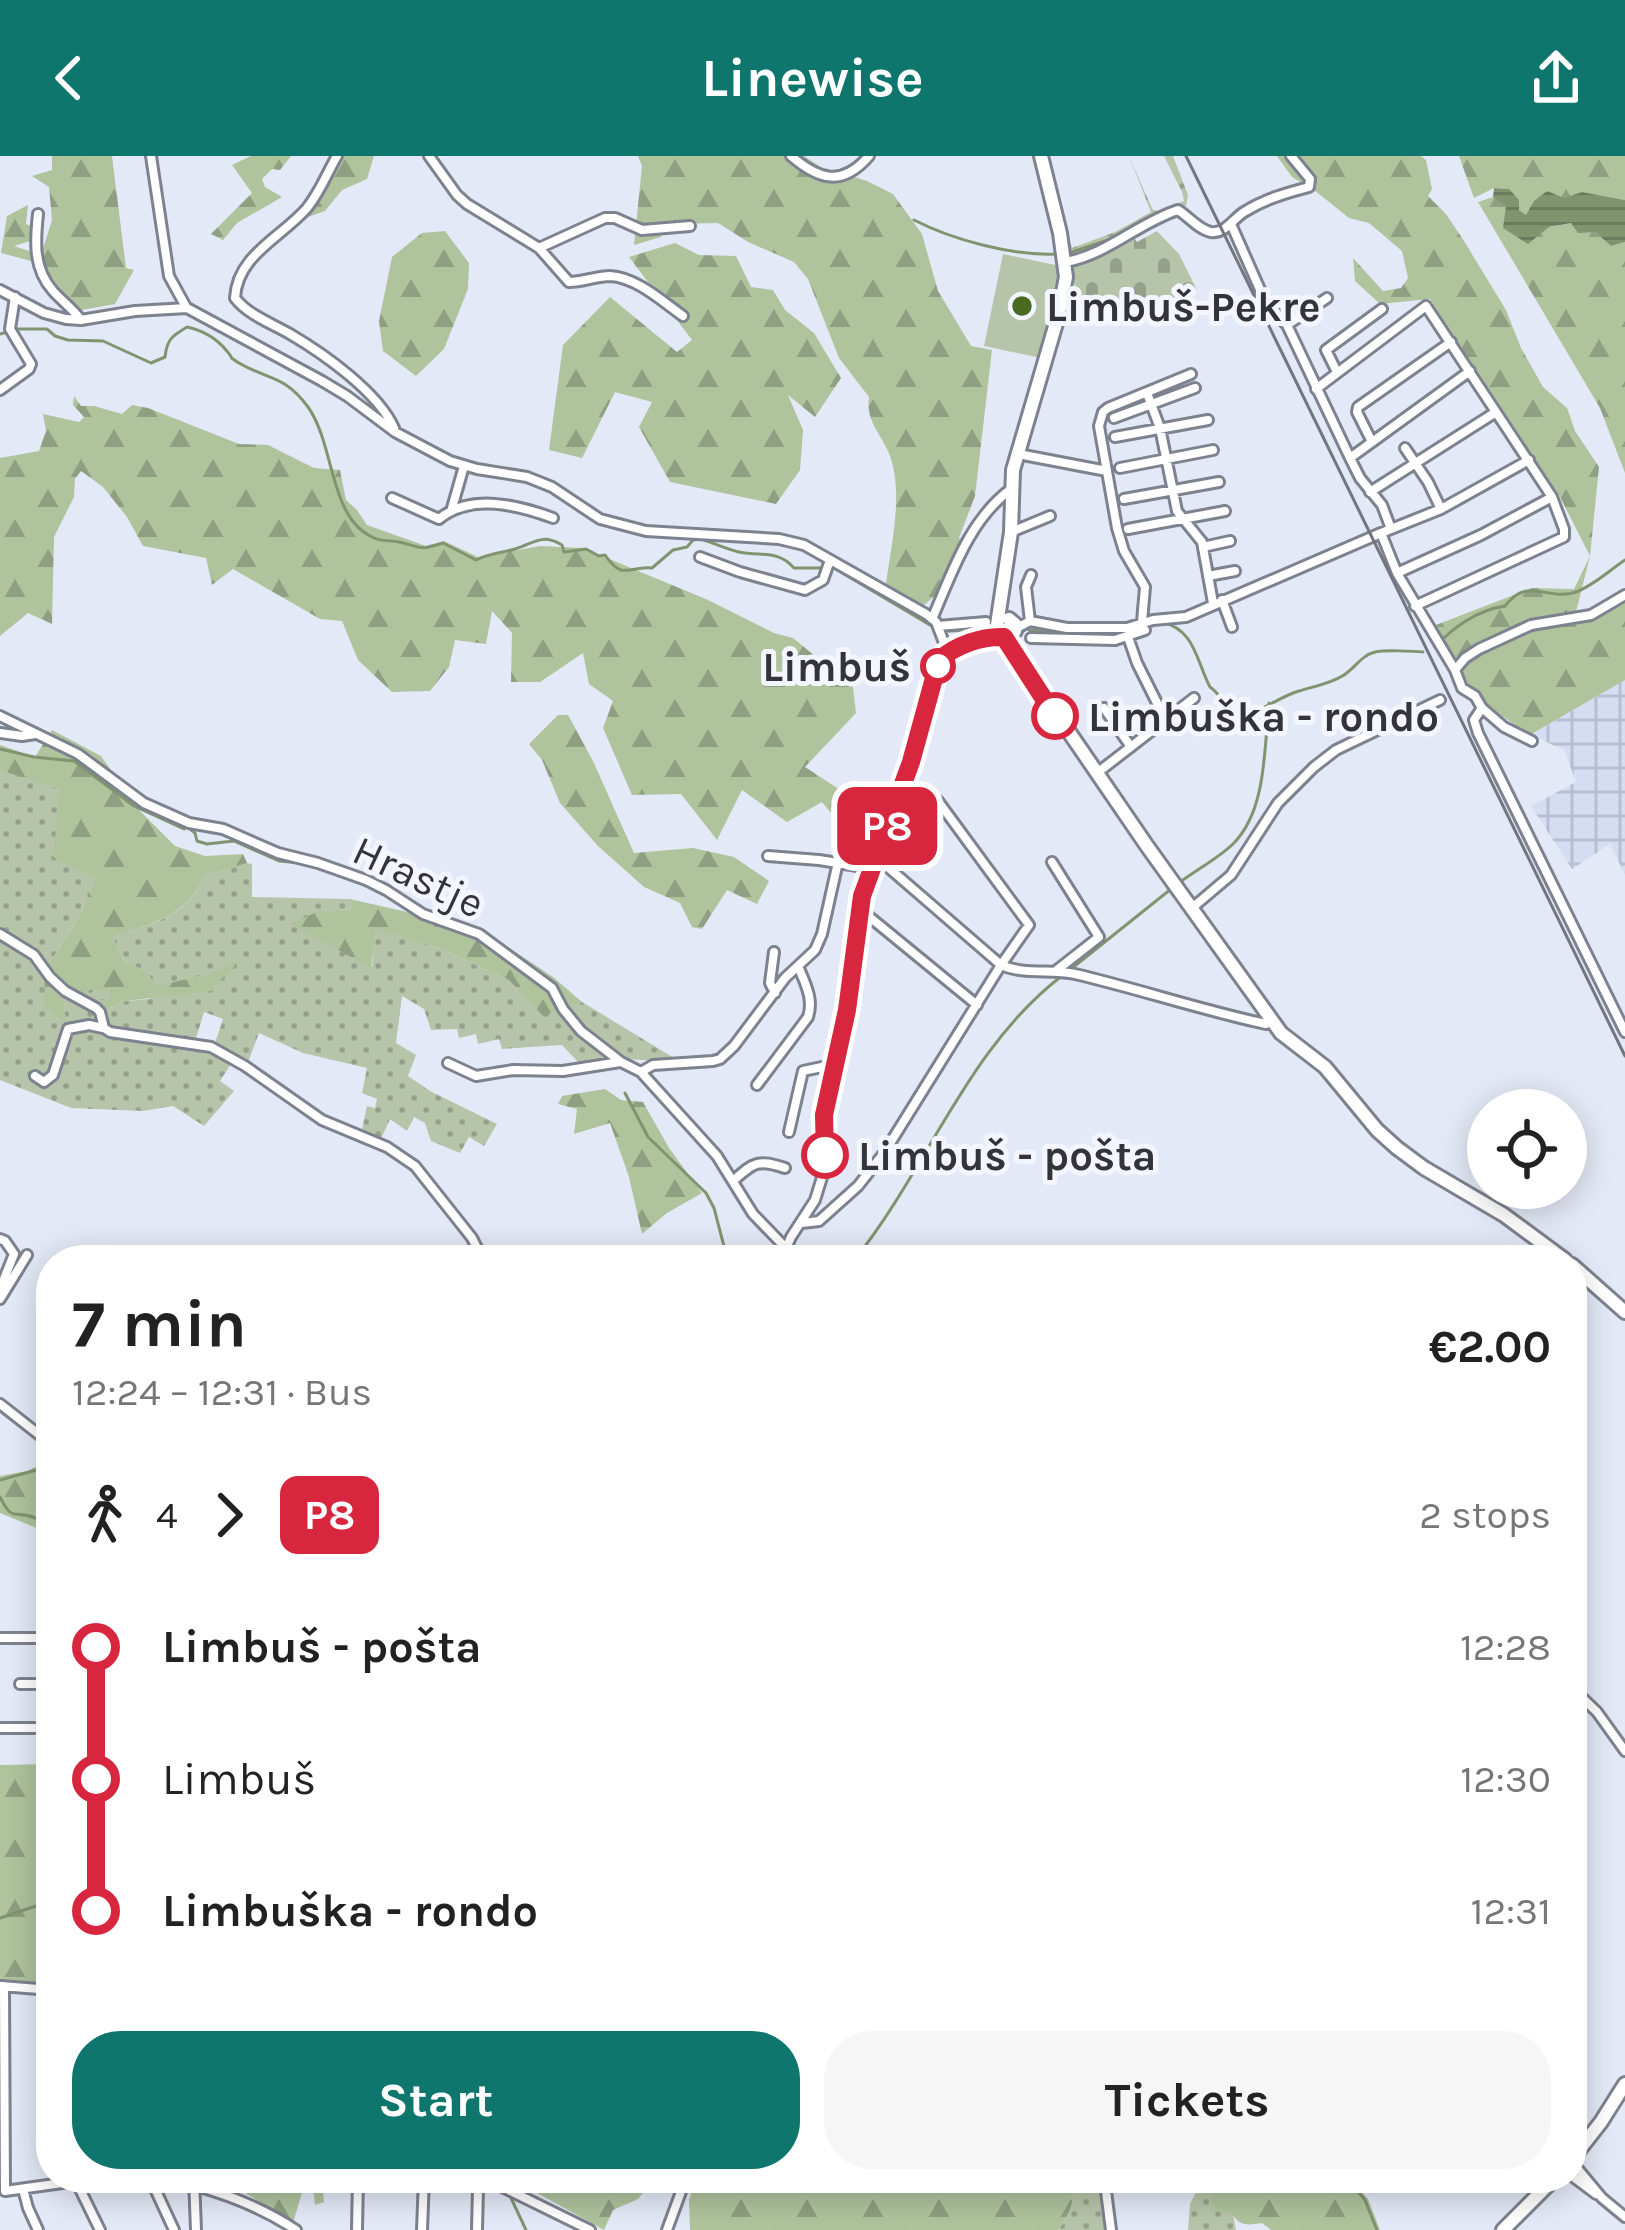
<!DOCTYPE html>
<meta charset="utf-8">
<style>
body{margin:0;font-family:Karla,sans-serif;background:#f6f6f6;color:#222;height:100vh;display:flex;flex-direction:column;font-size:45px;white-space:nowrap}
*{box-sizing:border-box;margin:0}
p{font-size:39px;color:#767676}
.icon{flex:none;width:66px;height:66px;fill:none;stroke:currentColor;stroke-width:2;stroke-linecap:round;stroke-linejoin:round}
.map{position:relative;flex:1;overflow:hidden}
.sheet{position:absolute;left:36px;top:1089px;width:1551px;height:948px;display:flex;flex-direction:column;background:#fff;border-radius:48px;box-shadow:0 6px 30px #0003}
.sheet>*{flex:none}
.badge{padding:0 24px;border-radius:18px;font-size:42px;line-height:78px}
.buttons{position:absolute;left:1467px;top:933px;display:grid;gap:24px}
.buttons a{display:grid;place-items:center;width:120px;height:120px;border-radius:50%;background:#fff;box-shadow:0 6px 30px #0003;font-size:60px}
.map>.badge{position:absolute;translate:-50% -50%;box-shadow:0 0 0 6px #fff}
.legs{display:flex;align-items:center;gap:18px;height:132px;padding:0 36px;font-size:39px}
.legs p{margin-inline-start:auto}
.head{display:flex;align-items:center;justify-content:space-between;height:204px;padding:0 36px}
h1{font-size:66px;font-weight:700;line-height:90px}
.cta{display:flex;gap:24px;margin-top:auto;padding:24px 36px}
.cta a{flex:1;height:138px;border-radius:48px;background:#0f766e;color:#fff;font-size:48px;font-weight:700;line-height:138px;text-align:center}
.cta a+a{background:#f6f6f6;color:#222}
ul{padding:0 36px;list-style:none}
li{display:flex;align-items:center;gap:42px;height:132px;font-size:45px}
li i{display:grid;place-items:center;width:18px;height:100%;margin:0 15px;background:currentColor}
li i::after{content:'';width:30px;height:30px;margin:-15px;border:9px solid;border-radius:50%;background:#fff}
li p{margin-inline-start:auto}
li:first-child i{background:linear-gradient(#0000 50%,currentColor 0)}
li:last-child i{background:linear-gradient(currentColor 50%,#0000 0)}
header{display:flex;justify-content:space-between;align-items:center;height:156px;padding:0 36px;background:#0f766e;color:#fff;font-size:54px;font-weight:700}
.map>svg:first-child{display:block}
.industrial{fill:url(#industrial-grid)}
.grass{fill:url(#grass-dots)}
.forest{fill:url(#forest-firs)}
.cemetery{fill:url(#cemetery-stones)}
.pitch{fill:#b6c5a9}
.water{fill:url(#water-rules)}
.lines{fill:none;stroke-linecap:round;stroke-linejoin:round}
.stream{stroke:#819470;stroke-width:3}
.minor-casing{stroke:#7d828f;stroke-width:14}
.major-casing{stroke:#7d828f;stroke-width:18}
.minor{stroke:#fff;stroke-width:8}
.major{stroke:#fff;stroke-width:12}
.rail{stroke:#73767e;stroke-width:3}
.line-1-casing{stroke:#fff;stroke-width:27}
.line-1{stroke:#d7263d;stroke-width:18}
.poi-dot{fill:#496a21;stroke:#f3f6ff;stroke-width:4.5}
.stop-1-dot{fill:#fff;stroke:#d7263d;stroke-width:6}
.labels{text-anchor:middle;stroke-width:10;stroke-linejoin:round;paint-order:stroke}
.poi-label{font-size:42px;font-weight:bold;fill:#32343a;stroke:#f3f6ff;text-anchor:start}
.stop-label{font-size:42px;font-weight:bold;fill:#32343a;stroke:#f3f6ff;text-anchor:start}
.street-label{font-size:42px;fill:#32343a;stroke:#f3f6ff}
</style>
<header><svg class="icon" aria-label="back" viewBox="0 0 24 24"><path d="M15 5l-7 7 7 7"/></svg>Linewise<svg class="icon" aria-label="share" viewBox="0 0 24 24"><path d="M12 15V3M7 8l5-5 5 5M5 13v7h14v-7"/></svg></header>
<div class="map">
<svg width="1625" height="2074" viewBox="0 0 1625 2074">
<defs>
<pattern id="industrial-grid" width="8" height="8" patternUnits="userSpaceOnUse" patternTransform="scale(3)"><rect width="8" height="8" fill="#d5ddf2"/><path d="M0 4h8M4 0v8" fill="none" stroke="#b7bed0"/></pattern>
<pattern id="grass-dots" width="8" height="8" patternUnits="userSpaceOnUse" patternTransform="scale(3)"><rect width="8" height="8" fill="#b6c5a9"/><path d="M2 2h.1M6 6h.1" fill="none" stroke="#95a18b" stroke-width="1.8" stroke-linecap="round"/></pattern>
<pattern id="forest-firs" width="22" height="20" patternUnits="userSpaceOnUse" patternTransform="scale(3)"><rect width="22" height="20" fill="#afc39d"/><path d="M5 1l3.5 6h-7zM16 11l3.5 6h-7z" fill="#8f9f81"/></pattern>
<pattern id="cemetery-stones" width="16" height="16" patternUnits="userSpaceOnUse" patternTransform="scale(3)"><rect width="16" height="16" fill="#b6c5a9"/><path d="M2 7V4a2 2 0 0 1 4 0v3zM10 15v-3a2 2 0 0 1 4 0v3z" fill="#95a18b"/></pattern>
<pattern id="water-rules" width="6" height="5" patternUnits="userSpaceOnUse" patternTransform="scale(3)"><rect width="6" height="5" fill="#819470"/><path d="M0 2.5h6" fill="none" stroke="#6a7a5d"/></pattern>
</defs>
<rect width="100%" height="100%" fill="#e4e9f7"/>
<path class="industrial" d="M 1625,524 L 1625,719 L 1610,688 L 1572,713 L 1531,650 L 1576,626 L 1564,594 L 1531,579 Z"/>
<path class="grass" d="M 1129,0 L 1150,48 L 1153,54 L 1158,55 L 1184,45 L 1182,36 L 1164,0 L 1173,0 L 1188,39 L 1186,50 C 1151,54 1111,92 1071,100 L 1054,31 L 1072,92 L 1115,76 L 1151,56 Z
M 0,614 L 61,634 L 95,722 L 79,761 L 45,814 L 66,865 L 62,839 L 85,841 L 89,834 L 113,834 L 106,854 L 125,845 L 149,843 L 211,817 L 158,831 L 144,814 L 125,806 L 113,781 C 154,766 185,763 205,720 L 247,707 L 252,708 L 252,741 L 350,743 L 354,753 L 319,755 L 372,811 L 375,772 L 439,792 L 509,824 L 543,859 L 582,846 L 679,905 L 620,903 L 581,909 L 562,889 L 502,893 L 499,883 L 478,888 L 476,878 L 459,882 L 457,873 L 431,874 L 424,853 L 402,840 L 396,887 L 416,899 L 408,920 L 430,935 L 497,968 L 484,990 L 469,981 L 460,997 L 431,985 L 425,967 L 414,961 L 407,975 L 390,963 L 380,985 L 361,978 L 367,950 L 375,952 L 377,943 L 362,937 L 367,912 L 303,897 L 259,877 L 247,909 L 214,890 L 223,863 L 204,856 L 194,889 L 210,892 L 233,905 L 220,925 L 234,935 L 204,970 L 173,950 L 143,955 L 71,952 L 0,924 Z
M 1072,2022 L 1096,2022 L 1104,2036 L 1109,2074 L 1058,2074 C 1071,2056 1076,2044 1072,2022 Z
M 1203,2022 L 1234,2022 L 1245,2029 L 1227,2036 L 1227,2056 L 1233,2058 L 1236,2074 L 1188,2074 L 1190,2048 Z"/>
<path class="forest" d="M 52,0 L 112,0 L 126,112 L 134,114 L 115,148 L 76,155 L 42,108 L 1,97 L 7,60 L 28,49 L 26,68 L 31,70 L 30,85 L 14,90 L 41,99 L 52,64 L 49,31 L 32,20 L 52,14 Z
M 251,0 L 291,0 L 280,14 L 272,13 L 262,23 L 265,31 L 282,41 L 237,67 L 223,84 L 211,78 L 252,37 L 232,9 Z
M 342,0 L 374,0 L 367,23 L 342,34 L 325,55 L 305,62 Z
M 638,0 L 804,0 L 833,19 L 848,19 L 867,25 L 893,38 L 922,78 L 938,135 L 971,190 L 992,194 L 975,340 L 959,382 L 963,390 L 945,431 L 924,449 L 886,428 C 891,390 903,341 891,303 C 884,280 865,267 869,241 L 839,202 L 808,123 L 794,106 L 748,86 L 718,67 L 666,68 L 661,81 L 634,89 L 642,10 Z
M 1277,0 L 1421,0 L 1426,4 L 1432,33 L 1428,40 L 1446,58 L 1464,85 L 1506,154 L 1521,192 L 1543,231 L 1567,252 L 1575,275 L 1599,311 L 1590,400 L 1575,460 L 1523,467 L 1454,502 L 1436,469 L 1532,432 L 1574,433 L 1590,400 L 1559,339 L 1501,257 L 1430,143 L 1380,148 L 1355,125 L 1353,102 L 1383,135 L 1401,132 L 1408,122 L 1402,95 L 1369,67 L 1349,62 L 1314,34 L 1292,21 Z
M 1459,0 L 1625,0 L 1625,44 L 1582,36 L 1526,59 L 1519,54 L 1508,33 L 1494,32 L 1474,42 Z
M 1493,41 L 1549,71 L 1571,67 L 1595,76 L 1611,90 L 1625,86 L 1625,317 L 1600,252 L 1478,46 Z
M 445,75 L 469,107 L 468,133 L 444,193 L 416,220 L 383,195 L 379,165 L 392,101 L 422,77 Z
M 675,87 L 699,99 L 736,100 L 751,131 L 773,134 L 785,154 L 814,177 L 841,222 L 815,261 L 788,239 L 803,274 L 800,314 L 776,348 L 670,326 L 639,271 L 652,246 L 615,236 L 582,302 L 549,294 L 563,189 L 610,141 L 677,196 L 692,184 L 629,101 Z
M 74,240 L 81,250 L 94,250 L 122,258 L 132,249 L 148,252 L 239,288 L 268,289 L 314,312 L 340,314 L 346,344 L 357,354 L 367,369 L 426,390 L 444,385 L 478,401 L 540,390 L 583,392 L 708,444 L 774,477 L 793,482 L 853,531 L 856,557 L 805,611 L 845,637 L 831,657 L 822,646 L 787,666 L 742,634 L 717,684 L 681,638 L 632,639 L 603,572 L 613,545 L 589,528 L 583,497 L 540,526 L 511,526 L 512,477 L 492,455 L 486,488 L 455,484 L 449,511 L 430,535 L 392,536 L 358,504 L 342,465 L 320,463 L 233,413 L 212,429 L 206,402 L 143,390 L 127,361 L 103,331 L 81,315 L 75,323 L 74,341 L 54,381 L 52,468 L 28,457 L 0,480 L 0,302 L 39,295 L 46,275 L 43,258 L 79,266 L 84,261 L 73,249 Z
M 1625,441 L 1625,524 L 1530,579 C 1516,569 1461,535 1460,518 C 1459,500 1514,479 1529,475 C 1547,470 1566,471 1584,464 C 1598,458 1612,449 1625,441 Z
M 558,559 L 568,559 L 593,605 L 634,697 L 693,692 L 734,701 L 769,725 L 757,748 L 727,734 L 702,773 L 692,771 L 680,747 L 644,731 L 598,690 L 560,647 L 542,604 L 529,588 Z
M 52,574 L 101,600 L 140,655 L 175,690 L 205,700 L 243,698 L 247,707 L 205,720 C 185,762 154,766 113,781 L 125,806 L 144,814 L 158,830 L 211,817 L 237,806 C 228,821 218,822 212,835 L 125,845 L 106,854 L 98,852 L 99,844 L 109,844 L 112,834 L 89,834 L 85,842 L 63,839 L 66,867 L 44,852 L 45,814 L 79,761 L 95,722 L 53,701 L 60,634 L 0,614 L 0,589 L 35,601 Z
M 350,743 L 481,773 L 553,821 L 582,846 L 543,860 L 509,824 L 439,792 L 376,773 L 371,812 L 290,768 L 319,755 L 353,753 Z
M 605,933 L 621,944 L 643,946 L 669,992 L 702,1037 L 667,1057 L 642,1078 L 629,1021 L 610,967 L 574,978 L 577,953 L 558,948 L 562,940 Z
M 51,1303 L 51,1378 L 0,1357 L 0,1320 L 27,1315 Z
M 51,1608 L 51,1831 L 0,1828 L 0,1609 Z
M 235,2022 L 322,2022 L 324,2046 L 315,2049 L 313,2032 L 306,2023 L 293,2067 L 233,2029 Z
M 510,2022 L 655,2022 L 638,2043 L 613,2054 L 604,2074 Z
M 696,2022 L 1072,2022 C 1076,2044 1071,2056 1058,2074 L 690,2074 L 689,2044 Z
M 1234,2022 L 1350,2022 L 1368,2043 L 1380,2074 L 1271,2074 L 1262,2067 C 1249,2069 1240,2071 1232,2058 L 1217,2056 L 1211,2049 L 1213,2038 L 1244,2029 Z"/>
<path class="cemetery" d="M 1157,75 L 1179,98 L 1197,134 L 1142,153 L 1077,158 L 1073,114 L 1075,110 L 1133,80 L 1137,86 Z"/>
<path class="pitch" d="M 1003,98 L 1060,110 L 1041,202 L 984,190 Z"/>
<path class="water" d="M 1494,32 L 1509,33 L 1519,44 L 1519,54 L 1526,59 L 1534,45 L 1547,35 L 1564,42 L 1582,36 L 1625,44 L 1625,86 L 1611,90 L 1595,76 L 1578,77 L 1571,67 L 1549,71 L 1528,88 L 1503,72 L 1506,50 L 1493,41 Z"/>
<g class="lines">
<path class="stream" d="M 914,64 C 953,84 1013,100 1056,98
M 1072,96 L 1108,84 L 1160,56
M 0,178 L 17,173 L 47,173 L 55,180 L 68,184 L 103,185 L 151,207 L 165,201 C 167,183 172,180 187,171 C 201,174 216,182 226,194 C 236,205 226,199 239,207 C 268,224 285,219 308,251 C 335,289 329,361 372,381 C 381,386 390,384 399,386 C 425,392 417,395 443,387 L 476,404 C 489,397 501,397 515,393 C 535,387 541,377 562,389 L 564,396 L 586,393 L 599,400 L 605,399 C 623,425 627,410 652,412 L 673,394 L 687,391 L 693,384 L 701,383 C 714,387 726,393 739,396 C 761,401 777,393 794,412 L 834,412 L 930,469 L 948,475 L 980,474
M 1161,466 C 1195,473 1196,504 1210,531 C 1222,539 1225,553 1237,562 C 1259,558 1278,541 1299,535 C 1315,530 1330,528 1344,519 C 1355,512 1362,499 1375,496 C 1383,494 1414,495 1423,496
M 1029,474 L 1123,478
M 1435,491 C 1453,471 1478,454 1505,450 C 1528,419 1548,446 1576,436 C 1593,430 1610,414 1625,404
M 0,593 L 34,601 L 74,605 L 134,650 L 184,673
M 190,673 L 195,677 L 197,685 L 207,688 L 234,685 L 279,705 L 301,707
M 316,711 L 341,719
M 1179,727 C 1196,714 1219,702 1234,687 C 1267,653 1264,591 1269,547
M 1071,813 L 1171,733
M 566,863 L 576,875 L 608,900
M 625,937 L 648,981 L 706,1037 L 714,1052 L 726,1098
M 852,1104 L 856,1102 C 929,1010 968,891 1063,819
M 0,1324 L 51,1310
M 0,1341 C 13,1368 15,1353 35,1362 C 41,1365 46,1369 51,1371
M 0,1762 L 51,1745
M 1347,2022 L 1365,2044 L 1377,2074
M 511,2042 L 526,2074"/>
<defs>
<path id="minor" d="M 151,0 L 169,120 L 186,151
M 337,0 C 327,17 320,36 307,52 C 282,81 237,99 235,142 C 248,159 271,167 290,178 C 324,198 378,236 394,272
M 429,0 L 457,39 L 467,48 L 539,92 L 569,126 C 583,126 597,120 610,120 C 636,121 663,146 683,160
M 791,0 C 819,24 842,31 869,0
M 38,58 C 35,86 33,112 53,135 C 62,145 73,153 81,164
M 1231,68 L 1262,138 L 1271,153 L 1287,169 L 1350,302 L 1360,322 L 1382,349 L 1391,373 L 1381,377 L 1397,417 L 1455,514 L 1462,532 L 1475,540 L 1482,552 L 1474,564 L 1478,577 L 1625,876
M 539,92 L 605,62 L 615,62 L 642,74 L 690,70
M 1066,106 C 1108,98 1138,67 1178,54 C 1188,60 1199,74 1211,76 C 1225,78 1233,63 1244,56 C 1265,43 1286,37 1309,31 L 1310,23 L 1291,0
M 0,134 L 44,157 L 66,163 L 81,164 L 135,155 L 187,152 L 322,225 L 347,240 L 395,276 L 450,305 L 477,313 L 527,321 L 552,331 L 600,363 L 646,375 L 779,383 L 804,389 L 926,458 L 936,466 L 948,497
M 1287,169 L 1327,142
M 1337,216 L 1326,194 L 1382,153
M 1316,233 L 1426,150 L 1552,341 L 1564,373 L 1564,381 L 1415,450
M 0,234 L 29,213 L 31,208 L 10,173 L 15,141
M 1147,237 L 1160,272 L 1177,355 L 1202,386 L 1213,447
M 1114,262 L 1195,232
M 1115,281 L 1208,264
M 1372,286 L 1357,256 L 1358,251 L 1451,186
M 1405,292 L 1428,326 L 1441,353
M 1018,298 L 1107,315
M 1350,302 L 1470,215
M 1120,312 L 1213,294
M 1370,336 L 1496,256
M 392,342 L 439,363 C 471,337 518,349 553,362
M 1124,343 L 1219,326
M 452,352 L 464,310
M 1128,373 L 1225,355
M 1391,373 L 1441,353 L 1529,304
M 1011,376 L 1050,360
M 1203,391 L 1230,385
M 700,401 L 740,416 L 805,434 L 823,424 L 830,404
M 1397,417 L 1481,379 L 1552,341
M 1208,420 L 1235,415
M 1222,444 L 1232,471
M 932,463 C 952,417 969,364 1011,333
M 1030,465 L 1026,431 L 1031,419
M 1142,466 L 1145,431 L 1124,395 L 1117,372 L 1099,270 L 1103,256 L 1108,252 L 1191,218
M 938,470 L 986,466
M 1017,472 L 1030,465 L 1067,472 L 1127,472 L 1153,464 L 1186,461 L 1381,377
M 1128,481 L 1137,507 L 1165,563
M 1031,482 L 1115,484 L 1145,474
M 1455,514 L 1465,502 L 1479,493 L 1531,469 L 1591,459 L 1625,439
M 1104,552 L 1131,591
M 1482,552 L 1504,571 L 1532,585
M 0,560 L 78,598 L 144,647 L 189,667 L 223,673 L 278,697 L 318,707 L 366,724 L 386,734 L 423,758 L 479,778 L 552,832 L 563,853 L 581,875 L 621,906 L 641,916 L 717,1000 L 753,1058 L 785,1091
M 0,577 L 22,580 L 35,578
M 1097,617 L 1194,542
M 768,700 L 819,704 L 870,712
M 875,700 L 1001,809 C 1023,819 1051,813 1075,818 C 1139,833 1201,854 1266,868 L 1272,866
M 1052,706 L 1099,781 L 1057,814
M 1192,752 L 1231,719 L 1278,647 L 1314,611 L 1336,594 L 1440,544
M 861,754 L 977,849
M 0,778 L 34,799 L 50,821 L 65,835 L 96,852 L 100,856 L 104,872 L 110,876 L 211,891 L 245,910 L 322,964 L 387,991 L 415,1010 L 472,1082 L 483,1104
M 774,796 L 770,827 L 775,837
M 448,907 L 476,920 L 513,914 L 563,915 L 620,906
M 641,916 L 653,909 L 713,905 L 720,903 L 734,890 L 785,822 L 815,794 L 822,778 L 838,706 L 856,665
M 35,920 L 44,926 L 53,919 L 68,873 L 89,869 L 103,872
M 757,929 L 808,861 C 814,843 805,827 798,810
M 789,976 L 803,915 L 836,908
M 733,1025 C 754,1006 758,1003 785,1012
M 802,1067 L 819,1065 L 858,1030 L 884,997 L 1001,809 L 1029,769 L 938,645 L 929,638 L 903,627
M 0,1083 L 5,1085 L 14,1098 L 0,1133
M 781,1104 L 791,1081 L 815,1044 L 823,1018 L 826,994 L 824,959 L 847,854 L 862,740 L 911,606 L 939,504 L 997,470
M 0,1143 L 27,1099
M 0,1248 L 51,1288
M 0,1482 L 51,1482
M 20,1528 L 48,1528
M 46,1528 L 46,1482
M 1572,1532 L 1597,1556 L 1625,1595
M 0,1572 L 51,1572
M 1,1830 L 51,1834
M 4,1830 L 5,2035
M 49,1891 L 51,1891
M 51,1941 L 51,1982
M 1572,2006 L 1602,2042 L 1625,2061
M 1572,2020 L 1596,2038
M 150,2022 L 174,2074
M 161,2022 C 207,2030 257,2048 296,2074
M 194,2022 L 196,2074
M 484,2022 L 590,2074
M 1098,2022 L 1106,2035 L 1111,2074
M 76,2025 L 100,2074
M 23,2033 L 28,2052 L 38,2074
M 5,2035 L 98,2022
M 357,2074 L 358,2022
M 422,2074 L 424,2022
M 477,2074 L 478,2032 L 482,2022
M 667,2074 L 686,2022"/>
<path id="major" d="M 1009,463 L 1016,469 L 1015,475 L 1009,481 L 1001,480 L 997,469 L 1011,376 L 1013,314 L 1059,157 L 1066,121 L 1060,77 L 1041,0
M 1004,481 L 1147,690 L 1281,877 L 1325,911 L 1377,974 L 1397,992 L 1424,1012 L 1504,1059 L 1565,1104
M 1572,1109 L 1625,1156
M 1572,2003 L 1601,1966 L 1625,1928
M 1503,2074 L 1555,2022"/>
</defs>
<use href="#minor" class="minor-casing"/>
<use href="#major" class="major-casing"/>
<use href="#minor" class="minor"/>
<use href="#major" class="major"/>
<path class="rail" d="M 1186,0 L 1625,900"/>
</g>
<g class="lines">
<defs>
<path id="line-1" d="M 825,999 L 824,959 L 847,854 L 862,740 L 911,606 L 939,504 C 956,489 982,480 1004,481 L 1055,560"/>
</defs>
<use href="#line-1" class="line-1-casing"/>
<use href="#line-1" class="line-1"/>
</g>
<circle class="poi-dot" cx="1022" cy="150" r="12"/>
<g class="stop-1-dot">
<circle cx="938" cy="510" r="15"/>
<circle cx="1055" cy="560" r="21"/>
<circle cx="825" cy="999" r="21"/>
</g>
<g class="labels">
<g class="poi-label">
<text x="1046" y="165">Limbuš-Pekre</text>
</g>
<g class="stop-label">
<text x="911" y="525" text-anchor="end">Limbuš</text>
<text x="1088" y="575">Limbuška - rondo</text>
<text x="858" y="1014">Limbuš - pošta</text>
</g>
<g class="street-label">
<text transform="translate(419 720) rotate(25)" y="15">Hrastje</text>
</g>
</g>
</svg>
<div class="buttons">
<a><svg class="icon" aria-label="locate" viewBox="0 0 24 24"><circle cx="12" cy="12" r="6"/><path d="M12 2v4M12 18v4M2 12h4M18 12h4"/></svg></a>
</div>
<b class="badge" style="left:887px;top:670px;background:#d7263d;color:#fff">P8</b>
<section class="sheet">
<div class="head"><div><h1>7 min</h1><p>12:24 – 12:31 · Bus</p></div><b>€2.00</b></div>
<div class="legs"><svg class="icon" aria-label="walk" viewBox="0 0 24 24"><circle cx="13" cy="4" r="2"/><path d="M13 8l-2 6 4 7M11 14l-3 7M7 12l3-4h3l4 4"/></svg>4<svg class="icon" aria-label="forward" viewBox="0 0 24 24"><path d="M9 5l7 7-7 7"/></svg><b class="badge" style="background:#d7263d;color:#fff">P8</b><p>2 stops</p></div>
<ul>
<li><i style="color:#d7263d"></i><b>Limbuš - pošta</b><p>12:28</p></li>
<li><i style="color:#d7263d"></i><span>Limbuš</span><p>12:30</p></li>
<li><i style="color:#d7263d"></i><b>Limbuška - rondo</b><p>12:31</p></li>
</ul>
<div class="cta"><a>Start</a><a>Tickets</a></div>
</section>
</div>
